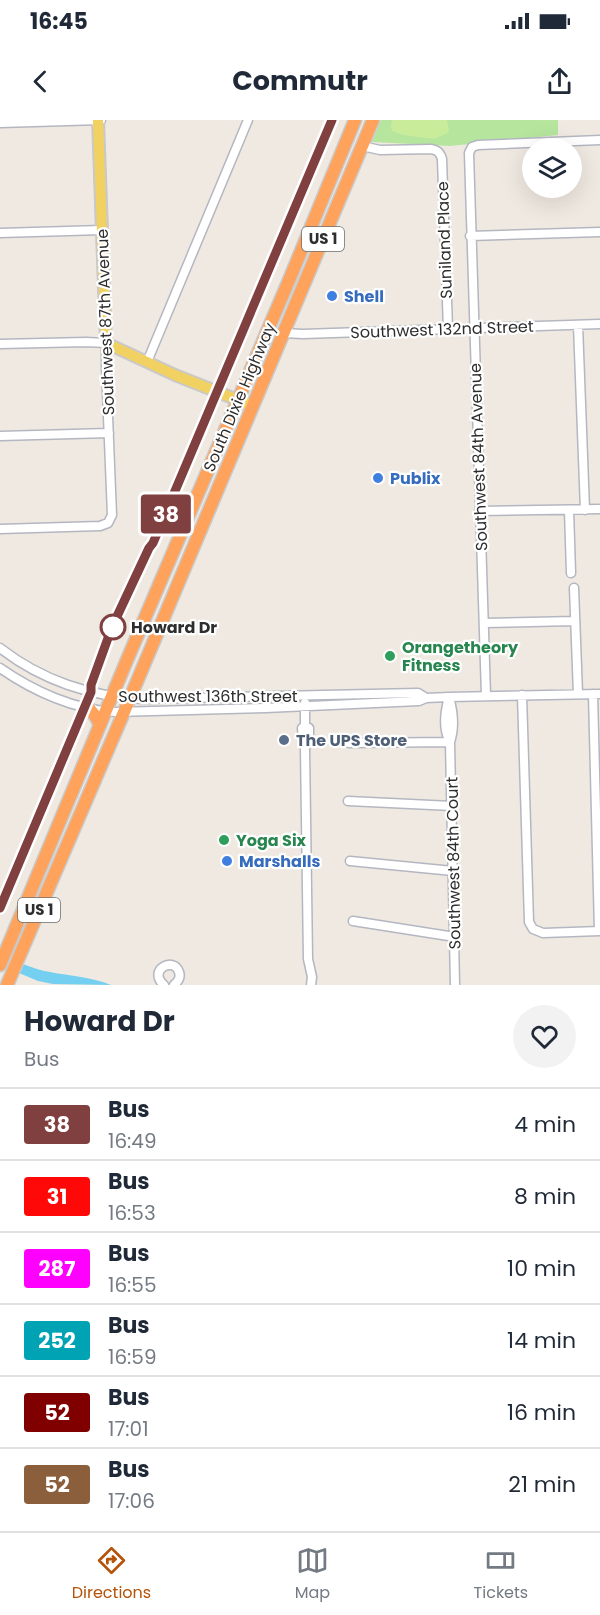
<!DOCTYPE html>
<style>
body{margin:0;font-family:Poppins,sans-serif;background:#f2f2f3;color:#1f2937;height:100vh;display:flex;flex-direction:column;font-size:22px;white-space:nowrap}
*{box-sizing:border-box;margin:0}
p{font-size:20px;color:#747a83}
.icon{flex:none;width:33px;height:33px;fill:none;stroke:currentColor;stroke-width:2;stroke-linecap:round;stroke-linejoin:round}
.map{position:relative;height:865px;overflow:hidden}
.details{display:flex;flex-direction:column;background:#fff;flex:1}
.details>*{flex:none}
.badge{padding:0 12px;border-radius:4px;font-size:21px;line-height:39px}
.fabs{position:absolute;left:522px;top:18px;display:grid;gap:12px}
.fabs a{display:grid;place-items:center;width:60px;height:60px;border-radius:50%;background:#fff;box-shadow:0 6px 24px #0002;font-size:30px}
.map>.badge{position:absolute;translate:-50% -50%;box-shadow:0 0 0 3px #fff}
.round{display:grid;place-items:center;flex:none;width:63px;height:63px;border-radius:32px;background:#f2f2f3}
.overview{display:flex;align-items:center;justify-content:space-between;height:102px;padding:0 24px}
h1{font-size:28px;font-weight:700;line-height:45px}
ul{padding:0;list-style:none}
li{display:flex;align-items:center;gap:18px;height:72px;padding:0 24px;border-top:2px solid #e0e1e3}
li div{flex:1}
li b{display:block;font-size:22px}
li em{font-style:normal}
li .badge{min-width:66px;font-weight:700;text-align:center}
.status{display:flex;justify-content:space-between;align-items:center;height:42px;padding:0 30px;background:#fff;direction:ltr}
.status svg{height:16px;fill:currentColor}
header{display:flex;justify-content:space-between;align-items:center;height:78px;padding:0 24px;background:#fff;font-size:27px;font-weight:700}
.tab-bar{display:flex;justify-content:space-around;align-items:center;height:84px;border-top:2px solid #e0e1e3;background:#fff;font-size:16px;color:#747a83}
.tab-bar a{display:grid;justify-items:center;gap:3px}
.tab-bar .current{color:#b45309}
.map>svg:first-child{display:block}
.green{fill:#b6e59e}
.pitch{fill:#c9ec9a}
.water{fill:#75cff0}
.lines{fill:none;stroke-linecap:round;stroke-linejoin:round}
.minor-casing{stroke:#b4b7c1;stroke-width:11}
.major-casing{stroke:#c9c9c9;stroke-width:14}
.highway-casing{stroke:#c9c9c9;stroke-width:15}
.minor{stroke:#fff;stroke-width:8}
.major{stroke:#f2d163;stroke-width:10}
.highway{stroke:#ffa35c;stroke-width:12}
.line-casing{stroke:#fff;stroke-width:14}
.line{stroke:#804040;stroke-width:9}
.shop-dot{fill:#3f7fe0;stroke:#fff;stroke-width:2}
.stop-dot{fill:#fff;stroke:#804040;stroke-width:3}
.leisure-dot{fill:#2e9e5b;stroke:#fff;stroke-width:2}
.service-dot{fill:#5c6f8a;stroke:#fff;stroke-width:2}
.labels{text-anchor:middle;stroke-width:4.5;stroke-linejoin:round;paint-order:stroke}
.shield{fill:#fff;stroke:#6d6d6d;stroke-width:1.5}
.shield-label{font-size:15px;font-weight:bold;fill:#2e2e2e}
.street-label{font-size:16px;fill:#2e2e2e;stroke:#fff}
.shop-label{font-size:16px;font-weight:bold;fill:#366cbe;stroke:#fff;text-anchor:start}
.stop-label{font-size:16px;font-weight:bold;fill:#2e2e2e;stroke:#fff;text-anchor:start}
.leisure-label{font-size:16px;font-weight:bold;fill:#27864d;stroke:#fff;text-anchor:start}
.service-label{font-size:16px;font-weight:bold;fill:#4e5e75;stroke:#fff;text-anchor:start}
</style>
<div class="status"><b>16:45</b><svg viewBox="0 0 49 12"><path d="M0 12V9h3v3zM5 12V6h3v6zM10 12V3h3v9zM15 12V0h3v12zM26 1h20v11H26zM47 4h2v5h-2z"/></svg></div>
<header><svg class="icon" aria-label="back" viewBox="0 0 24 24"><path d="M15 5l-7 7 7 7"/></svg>Commutr<svg class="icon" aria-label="share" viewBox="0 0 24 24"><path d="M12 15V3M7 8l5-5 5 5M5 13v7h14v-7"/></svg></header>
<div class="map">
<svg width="600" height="865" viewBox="0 0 600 865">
<rect width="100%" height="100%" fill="#efe9e1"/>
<path class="green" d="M 381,0 L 558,0 L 558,15 L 450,26 L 372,22 Z"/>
<path class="pitch" d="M 392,0 L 447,0 L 449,12 L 435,19 L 403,15 L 392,11 L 391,7 Z"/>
<path class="water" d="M 0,834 C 16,841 32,849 50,852 C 70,856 92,857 111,865 L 53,864 L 38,861 L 0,845 Z"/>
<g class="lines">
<defs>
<path id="minor" d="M 0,3 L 101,0
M 362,26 L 380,30 L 431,29 C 437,30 440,32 442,39 L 448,209
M 0,113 L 102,110
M 470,116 L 600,112
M 578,205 L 585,390
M 283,213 L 303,214 L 600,204
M 0,224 L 86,222 L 106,223 L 106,247 L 112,395 L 108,403 L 100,406 L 0,409
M 147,242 L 248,0
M 0,316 L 109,313
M 569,390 L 571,453
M 479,391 L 600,389
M 574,468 L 578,574
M 484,503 L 575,501
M 0,528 C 41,560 91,577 143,579 L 418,573 L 426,578
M 0,548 C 33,571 75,590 115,592 L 266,588 L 419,581 L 426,578 L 449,577 L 600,574
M 593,574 L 599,811
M 522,575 L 529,802 L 533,809 L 543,813 L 600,811
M 486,576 L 469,33 L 472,27 L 478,25 L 600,20
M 449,577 C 453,591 455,607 450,622 C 442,608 445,591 449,577 Z
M 305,583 L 305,606 L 302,608 L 303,621 L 305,628 L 308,839 L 312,857 L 311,865
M 349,623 L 450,622 L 455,865
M 305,628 L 309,621 L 309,608 L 305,606
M 348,681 L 452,686
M 350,741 L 453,751
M 353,801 L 455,817
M 164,865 C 147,850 174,836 179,852 C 181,858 178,861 174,865"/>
<path id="major" d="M 98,0 L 106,223 L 175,255 L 253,286"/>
<path id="highway" d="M 88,587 L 96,597 L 100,605
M 0,845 L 127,540 L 290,158 L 355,0
M 7,865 L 130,578 L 373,0"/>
</defs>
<use href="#minor" class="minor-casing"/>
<use href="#major" class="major-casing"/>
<use href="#highway" class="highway-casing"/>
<use href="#minor" class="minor"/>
<use href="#major" class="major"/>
<use href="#highway" class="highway"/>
</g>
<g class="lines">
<defs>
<path id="line" d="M 0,788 L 91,572 L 91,565 L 112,507 L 149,428 L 153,423 L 332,0"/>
</defs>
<use href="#line" class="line-casing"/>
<use href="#line" class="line"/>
</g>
<g class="shop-dot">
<circle cx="332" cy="176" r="6"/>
<circle cx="378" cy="358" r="6"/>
<circle cx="227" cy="741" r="6"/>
</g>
<circle class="stop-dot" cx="113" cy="507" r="12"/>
<g class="leisure-dot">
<circle cx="390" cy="536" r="6"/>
<circle cx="224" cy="720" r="6"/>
</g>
<circle class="service-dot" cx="284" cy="620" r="6"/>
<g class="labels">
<g class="shield">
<rect x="302" y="107" width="42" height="24" rx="4.5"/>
<rect x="18" y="778" width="42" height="24" rx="4.5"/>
</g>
<g class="shield-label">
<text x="323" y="124">US 1</text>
<text x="39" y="795">US 1</text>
</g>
<g class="street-label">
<text transform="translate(444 120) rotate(-92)" y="6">Suniland Place</text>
<text transform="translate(105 202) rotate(-92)" y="6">Southwest 87th Avenue</text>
<text transform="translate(442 209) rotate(-2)" y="6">Southwest 132nd Street</text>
<text transform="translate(239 277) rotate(-67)" y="6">South Dixie Highway</text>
<text transform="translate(478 337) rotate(-92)" y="6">Southwest 84th Avenue</text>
<text x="208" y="582">Southwest 136th Street</text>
<text transform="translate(453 743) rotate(-91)" y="6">Southwest 84th Court</text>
</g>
<g class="shop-label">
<text x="344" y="182">Shell</text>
<text x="390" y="364">Publix</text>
<text x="239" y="747">Marshalls</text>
</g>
<g class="stop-label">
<text x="131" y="513">Howard Dr</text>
</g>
<g class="leisure-label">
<text x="402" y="533">Orangetheory<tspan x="402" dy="18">Fitness</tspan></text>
<text x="236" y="726">Yoga Six</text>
</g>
<g class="service-label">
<text x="296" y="626">The UPS Store</text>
</g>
</g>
</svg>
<div class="fabs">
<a><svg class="icon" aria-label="layers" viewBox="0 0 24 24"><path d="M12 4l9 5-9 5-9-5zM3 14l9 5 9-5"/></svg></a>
</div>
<b class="badge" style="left:166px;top:394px;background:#804040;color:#fff">38</b>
</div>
<section class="details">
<div class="overview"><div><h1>Howard Dr</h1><p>Bus</p></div><a class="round"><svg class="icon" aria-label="heart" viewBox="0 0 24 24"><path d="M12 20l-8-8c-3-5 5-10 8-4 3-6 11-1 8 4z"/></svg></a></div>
<ul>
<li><span class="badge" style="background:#804040;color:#fff">38</span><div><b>Bus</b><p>16:49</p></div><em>4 min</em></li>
<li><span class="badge" style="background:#ff0808;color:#fff">31</span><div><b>Bus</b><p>16:53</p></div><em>8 min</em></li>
<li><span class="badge" style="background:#f0f;color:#fff">287</span><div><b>Bus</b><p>16:55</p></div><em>10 min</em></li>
<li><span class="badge" style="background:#00a3b4;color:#fff">252</span><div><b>Bus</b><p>16:59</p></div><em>14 min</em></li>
<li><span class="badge" style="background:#800000;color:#fff">52</span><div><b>Bus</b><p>17:01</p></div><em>16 min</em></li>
<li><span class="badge" style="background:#8b5e3c;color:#fff">52</span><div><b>Bus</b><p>17:06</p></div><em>21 min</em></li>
</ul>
</section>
<nav class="tab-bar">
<a class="current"><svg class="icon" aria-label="directions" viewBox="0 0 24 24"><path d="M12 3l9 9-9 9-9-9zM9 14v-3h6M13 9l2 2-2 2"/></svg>Directions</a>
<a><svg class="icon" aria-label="map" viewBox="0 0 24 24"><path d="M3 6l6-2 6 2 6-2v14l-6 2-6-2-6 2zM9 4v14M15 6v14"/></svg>Map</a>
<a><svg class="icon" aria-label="tickets" viewBox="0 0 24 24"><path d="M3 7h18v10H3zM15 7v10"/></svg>Tickets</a>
</nav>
